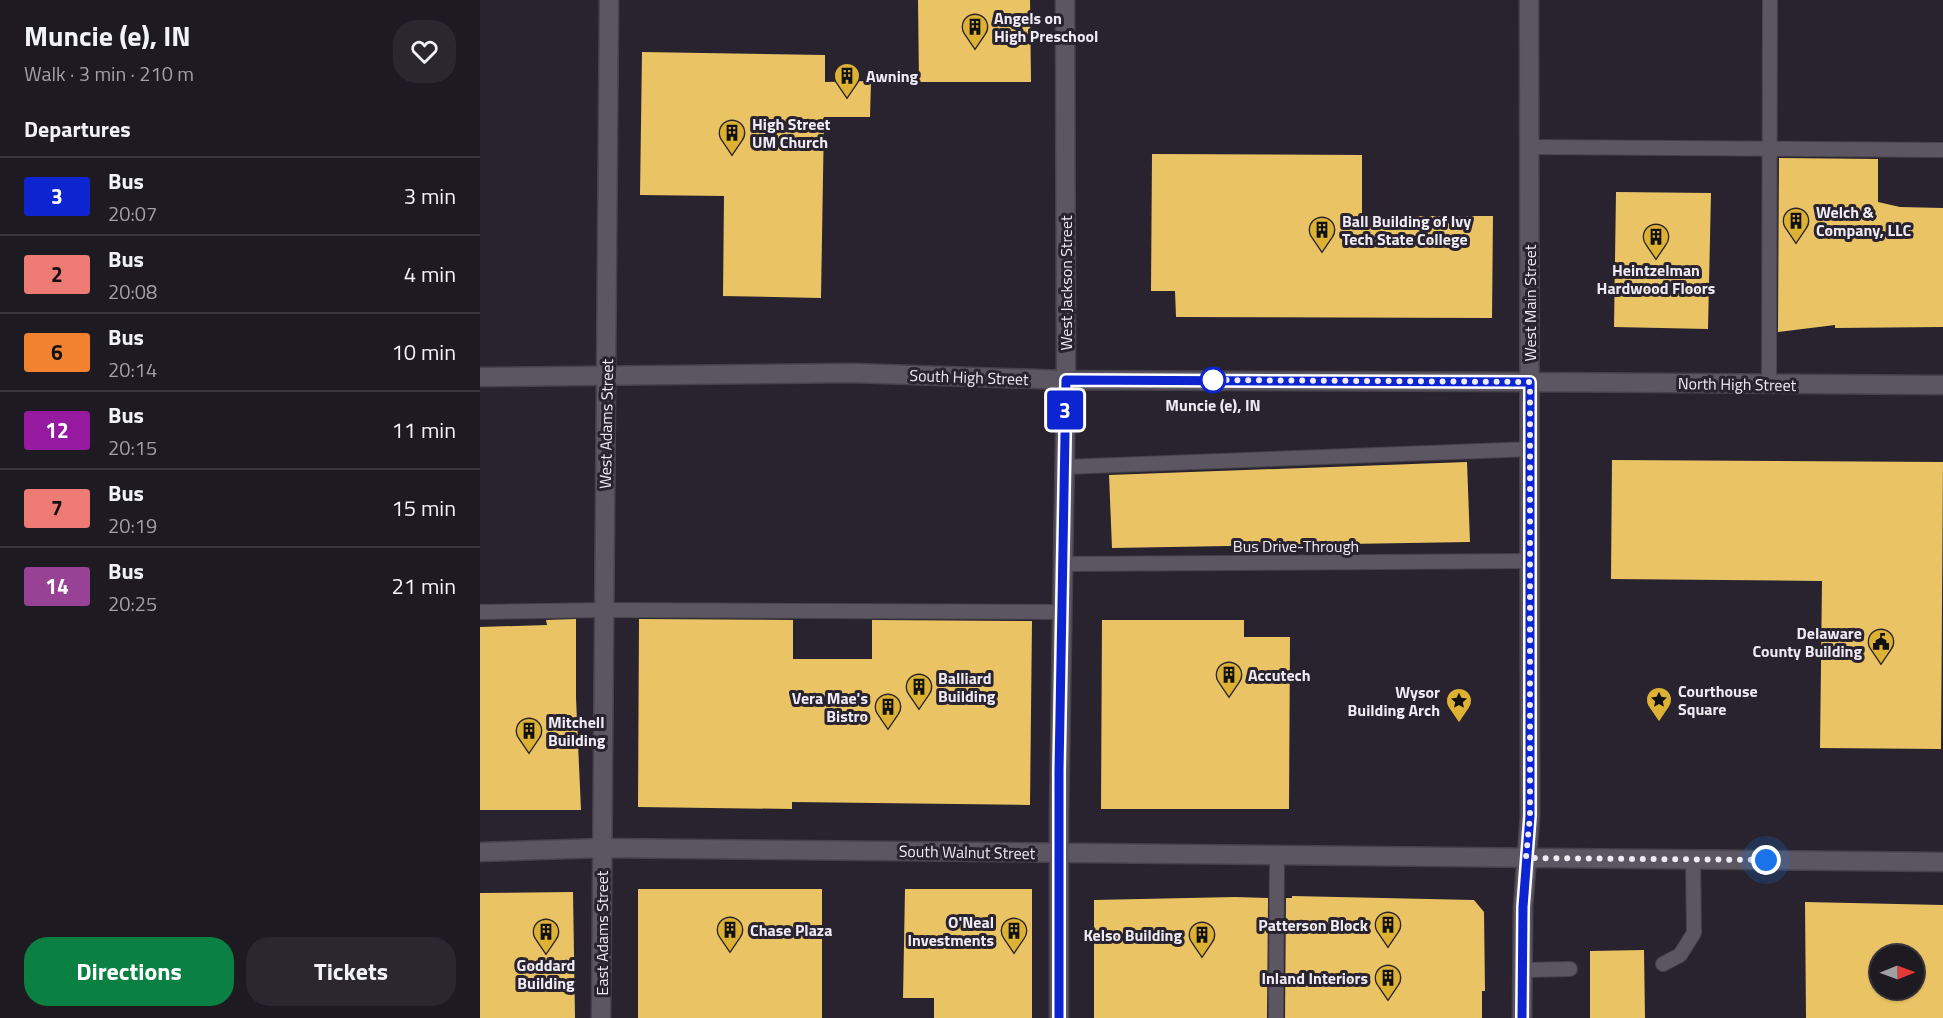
<!DOCTYPE html>
<meta charset="utf-8">
<style>
body{margin:0;font-family:"Titillium Web",sans-serif;background:#2b272f;color:#f1f3f6;height:100vh;display:flex;flex-direction:column;font-size:22px;white-space:nowrap}
*{box-sizing:border-box;margin:0}
p{font-size:20px;color:#a1a1a5}
.icon{flex:none;width:33px;height:33px;fill:none;stroke:currentColor;stroke-width:2;stroke-linecap:round;stroke-linejoin:round}
.map{position:relative;flex:1;overflow:hidden}
.side{display:flex;flex-direction:column;background:#1e1a22;width:480px}
.side>*{flex:none}
.badge{padding:0 12px;border-radius:4px;font-size:21px;line-height:39px}
.needle{width:39px;rotate:89deg}
.buttons{position:absolute;left:1390px;top:945px;display:grid;gap:12px}
.buttons a{display:grid;place-items:center;width:54px;height:54px;border-radius:50%;background:#1e1a22;box-shadow:0 2px 4px #0004,0 0 0 2px #3c3840;font-size:30px}
.you{position:absolute;width:30px;height:30px;margin:-15px;border:4px solid #fff;border-radius:50%;background:#1a73e8;box-shadow:0 0 0 9px #1a73e833}
.map>.badge{position:absolute;translate:-50% -50%;box-shadow:0 0 0 3px #fff}
h2{padding:0 24px;font-size:22px;line-height:54px}
.round{display:grid;place-items:center;flex:none;width:63px;height:63px;border-radius:24px;background:#2b272f}
.head{display:flex;align-items:center;justify-content:space-between;height:102px;padding:0 24px}
h1{font-size:28px;font-weight:700;line-height:45px}
.cta{display:flex;gap:12px;margin-top:auto;padding:12px 24px}
.cta a{flex:1;height:69px;border-radius:24px;background:#0b8043;color:#fff;font-size:24px;font-weight:700;line-height:69px;text-align:center}
.cta a+a{background:#2b272f;color:#f1f3f6}
ul{padding:0;list-style:none}
li{display:flex;align-items:center;gap:18px;height:78px;padding:0 24px;border-top:2px solid #3c3840}
li div{flex:1}
li b{display:block;font-size:22px}
li em{font-style:normal}
li .badge{min-width:66px;font-weight:700;text-align:center}
main{display:flex;flex:1;min-height:0}
.map>svg:first-child{display:block}
.building{fill:#eac464;fill-rule:evenodd}
.lines{fill:none;stroke-linecap:round;stroke-linejoin:round}
.lane-casing{stroke:#46424b;stroke-width:16}
.street-casing{stroke:#46424b;stroke-width:21}
.secondary-casing{stroke:#46424b;stroke-width:21}
.lane{stroke:#5c5663;stroke-width:14}
.street{stroke:#5c5663;stroke-width:18}
.secondary{stroke:#5c5663;stroke-width:18}
.line-casing{stroke:#fff;stroke-width:14}
.line{stroke:#0d25d0;stroke-width:9}
.walk{stroke:#efebf3;stroke-width:6;stroke-dasharray:0 10.8}
.stop-dot{fill:#fff;stroke:#0d25d0;stroke-width:3}
.labels{text-anchor:middle;stroke-width:6;stroke-linejoin:round;paint-order:stroke}
.poi-label{font-size:16px;font-weight:bold;fill:#efebf3;stroke:#28232e;text-anchor:start}
.street-label{font-size:16px;fill:#efebf3;stroke:#28232e}
.stop-label{font-size:16px;font-weight:bold;fill:#efebf3;stroke:#28232e}
</style>
<main>
<section class="side">
<div class="head"><div><h1>Muncie (e), IN</h1><p>Walk · 3 min · 210 m</p></div><a class="round"><svg class="icon" aria-label="heart" viewBox="0 0 24 24"><path d="M12 20l-8-8c-3-5 5-10 8-4 3-6 11-1 8 4z"/></svg></a></div>
<h2>Departures</h2>
<ul>
<li><span class="badge" style="background:#0d25d0;color:#fff">3</span><div><b>Bus</b><p>20:07</p></div><em>3 min</em></li>
<li><span class="badge" style="background:#ee7a74;color:#111">2</span><div><b>Bus</b><p>20:08</p></div><em>4 min</em></li>
<li><span class="badge" style="background:#f28130;color:#111">6</span><div><b>Bus</b><p>20:14</p></div><em>10 min</em></li>
<li><span class="badge" style="background:#951a9f;color:#fff">12</span><div><b>Bus</b><p>20:15</p></div><em>11 min</em></li>
<li><span class="badge" style="background:#ee7a74;color:#111">7</span><div><b>Bus</b><p>20:19</p></div><em>15 min</em></li>
<li><span class="badge" style="background:#974294;color:#fff">14</span><div><b>Bus</b><p>20:25</p></div><em>21 min</em></li>
</ul>
<div class="cta"><a>Directions</a><a>Tickets</a></div>
</section>
<div class="map">
<svg width="1463" height="1018" viewBox="0 0 1463 1018">
<rect width="100%" height="100%" fill="#28232e"/>
<path class="building" d="M 438,0 L 550,0 L 551,82 L 439,82 Z
M 162,52 L 345,55 L 345,82 L 391,81 L 390,117 L 344,117 L 341,298 L 243,296 L 244,196 L 160,195 Z
M 672,154 L 882,155 L 882,216 L 1013,216 L 1012,318 L 696,317 L 695,291 L 671,291 Z
M 1299,158 L 1398,159 L 1398,202 L 1420,207 L 1463,208 L 1463,327 L 1355,328 L 1355,325 L 1298,332 Z
M 1136,192 L 1231,193 L 1228,329 L 1134,327 Z
M 1132,460 L 1463,462 L 1461,749 L 1340,748 L 1342,581 L 1131,579 Z
M 987,462 L 990,542 L 632,548 L 629,475 Z
M 96,619 L 96,698 L 101,810 L 0,810 L 0,627 L 67,625 L 66,620 Z
M 159,619 L 313,620 L 313,659 L 392,659 L 392,620 L 552,621 L 550,805 L 312,802 L 312,809 L 158,807 Z
M 622,620 L 764,620 L 764,637 L 810,637 L 809,809 L 621,809 Z
M 158,889 L 342,889 L 342,1018 L 158,1018 Z
M 425,889 L 552,889 L 552,1018 L 454,1018 L 454,998 L 423,998 Z
M 93,892 L 95,1018 L 0,1018 L 0,893 Z
M 812,896 L 994,900 L 1004,912 L 1005,991 L 1002,991 L 1002,1018 L 805,1018 L 806,898 L 812,898 Z
M 755,897 L 788,898 L 787,1018 L 614,1018 L 614,900 Z
M 1325,902 L 1463,905 L 1463,1018 L 1326,1018 ZM 1401,956 L 1434,956 L 1434,988 L 1401,988 Z
M 1164,950 L 1165,1018 L 1110,1018 L 1110,951 Z"/>
<g class="lines">
<defs>
<path id="lane" d="M 1050,147 L 1463,150
M 1289,384 L 1290,0
M 584,467 L 1050,449
M 582,564 L 1050,561
M 0,612 L 124,610 L 581,612
M 1183,964 L 1200,955 L 1214,933 L 1213,858
M 1043,970 L 1090,969
M 796,1018 L 797,855"/>
<path id="street" d="M 121,1018 L 129,0"/>
<path id="secondary" d="M 0,377 L 372,373 L 586,380 L 1050,382 L 1463,385
M 0,852 L 122,848 L 1463,862
M 579,1018 L 579,817 L 586,380 L 585,0
M 1042,1018 L 1043,907 L 1050,816 L 1049,0"/>
</defs>
<use href="#lane" class="lane-casing"/>
<use href="#street" class="street-casing"/>
<use href="#secondary" class="secondary-casing"/>
<use href="#lane" class="lane"/>
<use href="#street" class="street"/>
<use href="#secondary" class="secondary"/>
</g>
<g class="lines">
<defs>
<path id="line" d="M 579,1018 L 579,771 L 586,380 L 1050,382 L 1050,816 L 1043,907 L 1042,1018"/>
</defs>
<use href="#line" class="line-casing"/>
<use href="#line" class="line"/>
<path class="walk" d="M 733,380 L 729,380 L 1050,382 L 1050,816 L 1046,858 L 1286,860"/>
</g>
<defs>
<symbol id="building-pin" viewBox="-11 -11 22 30"><path d="M0 17L-7.5 6A9.5 9.5 0 1 1 7.5 6Z" fill="#ddb133" stroke="#28232e"/><path d="M-4-6H4V6H1V3H-1V6H-4ZM-2.5-4.3h1.7v1.8h-1.7ZM.8-4.3h1.7v1.8H.8ZM-2.5-1h1.7V.8h-1.7ZM.8-1h1.7V.8H.8Z" fill="#111"/></symbol>
<symbol id="civic-pin" viewBox="-11 -11 22 30"><path d="M0 17L-7.5 6A9.5 9.5 0 1 1 7.5 6Z" fill="#ddb133" stroke="#28232e"/><path d="M-.6-6.5H3V-4.5H.6V-3L4-1V1h2V6H-6V1h2V-1L-.6-3ZM-1.2 2.5V6h2.4V2.5Z" fill="#111"/></symbol>
<symbol id="sight-pin" viewBox="-11 -11 22 30"><path d="M0 17L-7.5 6A9.5 9.5 0 1 1 7.5 6Z" fill="#ddb133" stroke="#28232e"/><path d="M0-6L1.8-2.2L6-1.7L2.9 1.2L3.7 5.4L0 3.3L-3.7 5.4L-2.9 1.2L-6-1.7L-1.8-2.2Z" fill="#111"/></symbol>
</defs>
<g fill-rule="evenodd">
<use href="#building-pin" x="480" y="12" width="30" height="40"/>
<use href="#building-pin" x="352" y="61" width="30" height="40"/>
<use href="#building-pin" x="237" y="118" width="30" height="40"/>
<use href="#building-pin" x="1301" y="206" width="30" height="40"/>
<use href="#building-pin" x="827" y="215" width="30" height="40"/>
<use href="#building-pin" x="1161" y="222" width="30" height="40"/>
<use href="#civic-pin" x="1386" y="627" width="30" height="40"/>
<use href="#building-pin" x="734" y="660" width="30" height="40"/>
<use href="#building-pin" x="424" y="672" width="30" height="40"/>
<use href="#sight-pin" x="1164" y="685" width="30" height="40"/>
<use href="#sight-pin" x="964" y="686" width="30" height="40"/>
<use href="#building-pin" x="393" y="692" width="30" height="40"/>
<use href="#building-pin" x="34" y="716" width="30" height="40"/>
<use href="#building-pin" x="893" y="910" width="30" height="40"/>
<use href="#building-pin" x="235" y="915" width="30" height="40"/>
<use href="#building-pin" x="519" y="916" width="30" height="40"/>
<use href="#building-pin" x="51" y="917" width="30" height="40"/>
<use href="#building-pin" x="707" y="920" width="30" height="40"/>
<use href="#building-pin" x="893" y="963" width="30" height="40"/>
</g>
<circle class="stop-dot" cx="733" cy="380" r="12"/>
<g class="labels">
<g class="poi-label">
<text x="514" y="24">Angels on<tspan x="514" dy="18">High Preschool</tspan></text>
<text x="386" y="82">Awning</text>
<text x="272" y="130">High Street<tspan x="272" dy="18">UM Church</tspan></text>
<text x="1336" y="218">Welch &amp;<tspan x="1336" dy="18">Company, LLC</tspan></text>
<text x="862" y="227">Ball Building of Ivy<tspan x="862" dy="18">Tech State College</tspan></text>
<text x="1176" y="276" text-anchor="middle">Heintzelman<tspan x="1176" dy="18">Hardwood Floors</tspan></text>
<text x="1382" y="639" text-anchor="end">Delaware<tspan x="1382" dy="18">County Building</tspan></text>
<text x="768" y="681">Accutech</text>
<text x="458" y="684">Balliard<tspan x="458" dy="18">Building</tspan></text>
<text x="1198" y="697">Courthouse<tspan x="1198" dy="18">Square</tspan></text>
<text x="960" y="698" text-anchor="end">Wysor<tspan x="960" dy="18">Building Arch</tspan></text>
<text x="388" y="704" text-anchor="end">Vera Mae's<tspan x="388" dy="18">Bistro</tspan></text>
<text x="68" y="728">Mitchell<tspan x="68" dy="18">Building</tspan></text>
<text x="514" y="928" text-anchor="end">O'Neal<tspan x="514" dy="18">Investments</tspan></text>
<text x="888" y="931" text-anchor="end">Patterson Block</text>
<text x="270" y="936">Chase Plaza</text>
<text x="702" y="941" text-anchor="end">Kelso Building</text>
<text x="66" y="971" text-anchor="middle">Goddard<tspan x="66" dy="18">Building</tspan></text>
<text x="888" y="984" text-anchor="end">Inland Interiors</text>
</g>
<g class="street-label">
<text transform="translate(586 283) rotate(-90)" y="6">West Jackson Street</text>
<text transform="translate(1050 303) rotate(-90)" y="6">West Main Street</text>
<text transform="translate(489 377) rotate(2)" y="6">South High Street</text>
<text transform="translate(1257 384) rotate(1)" y="6">North High Street</text>
<text transform="translate(126 424) rotate(-89)" y="6">West Adams Street</text>
<text x="816" y="552">Bus Drive-Through</text>
<text transform="translate(487 852) rotate(1)" y="6">South Walnut Street</text>
<text transform="translate(122 933) rotate(-90)" y="6">East Adams Street</text>
</g>
<g class="stop-label">
<text x="733" y="411">Muncie (e), IN</text>
</g>
</g>
</svg>
<div class="buttons">
<a><svg class="needle" viewBox="-14 -14 28 28"><path d="M0-13l5 13h-10z" fill="#e53935"/><path d="M0 13l5-13h-10z" fill="#a1a1a5"/></svg></a>
</div>
<div class="you" style="left:1286px;top:860px"></div>
<b class="badge" style="left:585px;top:410px;background:#0d25d0;color:#fff">3</b>
</div>
</main>
